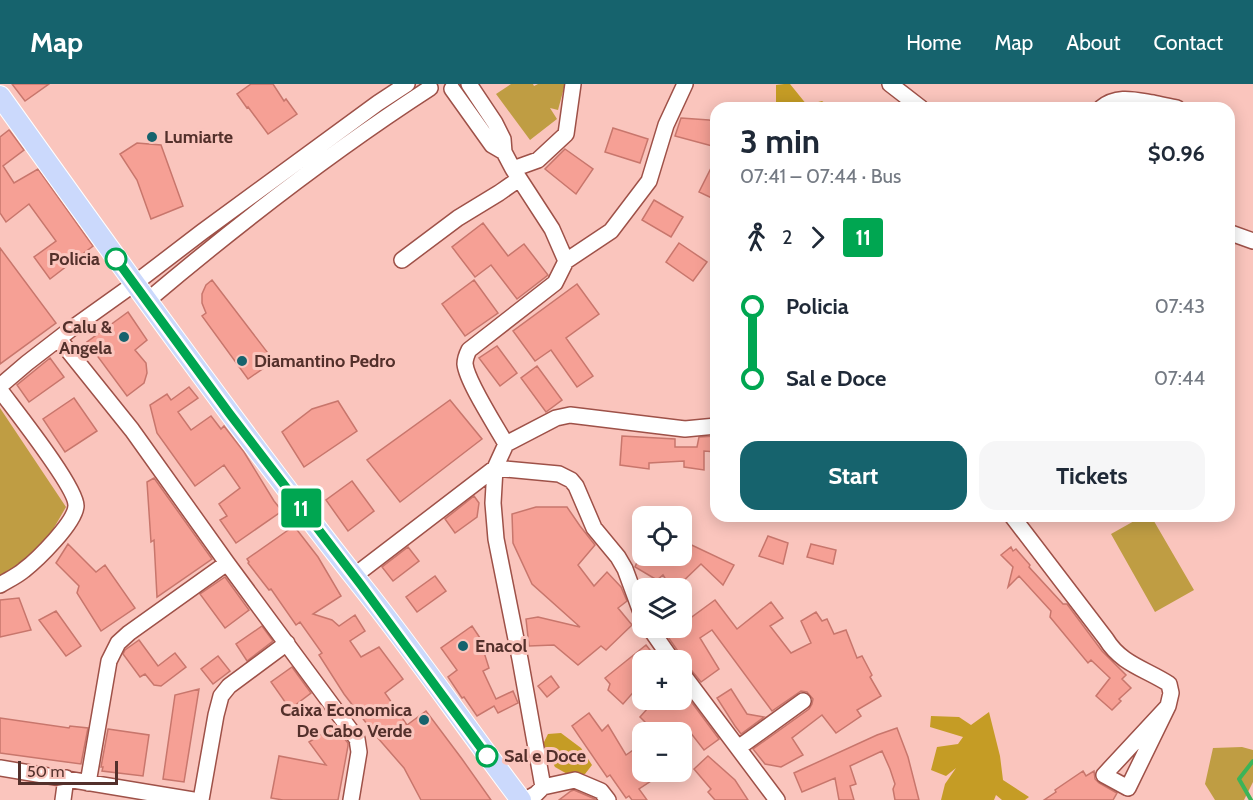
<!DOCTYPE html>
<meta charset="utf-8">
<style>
body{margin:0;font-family:Cabin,sans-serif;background:#f6f6f7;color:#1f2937;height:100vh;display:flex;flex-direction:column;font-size:22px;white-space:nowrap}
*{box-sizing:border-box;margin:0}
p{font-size:20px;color:#747a83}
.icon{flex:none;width:33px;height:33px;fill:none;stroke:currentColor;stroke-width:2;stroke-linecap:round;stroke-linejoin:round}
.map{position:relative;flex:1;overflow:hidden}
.details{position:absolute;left:710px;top:18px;width:525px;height:420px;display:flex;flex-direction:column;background:#fff;border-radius:18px;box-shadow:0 3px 15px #0003}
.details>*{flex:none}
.badge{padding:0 12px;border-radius:4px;font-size:21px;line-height:39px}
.buttons{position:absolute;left:632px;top:422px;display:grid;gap:12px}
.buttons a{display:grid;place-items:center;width:60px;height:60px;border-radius:12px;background:#fff;box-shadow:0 3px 15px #0003;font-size:30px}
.scale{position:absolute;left:18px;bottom:15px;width:100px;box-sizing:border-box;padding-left:6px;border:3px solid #53302b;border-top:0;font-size:16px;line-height:21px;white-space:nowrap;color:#53302b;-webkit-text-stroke:4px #fac5bd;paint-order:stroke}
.map>.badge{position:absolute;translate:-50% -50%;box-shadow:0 0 0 3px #fff}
.legs{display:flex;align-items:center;gap:9px;height:66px;padding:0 30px;font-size:20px}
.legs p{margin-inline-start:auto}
.headline{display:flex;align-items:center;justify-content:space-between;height:102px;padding:0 30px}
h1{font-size:33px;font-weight:700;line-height:45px}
.button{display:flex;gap:12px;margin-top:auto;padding:12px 30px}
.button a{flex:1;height:69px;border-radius:18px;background:#16636d;color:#fff;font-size:24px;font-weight:700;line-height:69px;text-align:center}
.button a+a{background:#f6f6f7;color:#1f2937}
ul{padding:0 30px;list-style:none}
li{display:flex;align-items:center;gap:21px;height:72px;font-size:22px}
li i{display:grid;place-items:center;width:9px;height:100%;margin:0 8px;background:currentColor}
li i::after{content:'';width:15px;height:15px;margin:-8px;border:4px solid;border-radius:50%;background:#fff}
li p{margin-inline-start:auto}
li:first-child i{background:linear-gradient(#0000 50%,currentColor 0)}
li:last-child i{background:linear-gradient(currentColor 50%,#0000 0)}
header{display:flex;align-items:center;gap:36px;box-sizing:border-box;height:84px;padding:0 30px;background:#16636d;color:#fff}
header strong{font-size:28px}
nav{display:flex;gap:33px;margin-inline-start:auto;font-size:21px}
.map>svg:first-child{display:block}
.green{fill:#bf9d43}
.forest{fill:#c59c25}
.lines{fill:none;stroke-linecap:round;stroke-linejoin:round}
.stream{stroke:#3cb458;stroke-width:4}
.building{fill:#f6a095;stroke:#c8766c;stroke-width:1.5}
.minor-casing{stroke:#9e5148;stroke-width:18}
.major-casing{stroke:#fff;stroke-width:22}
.minor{stroke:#fff;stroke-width:15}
.major{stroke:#cbd9fc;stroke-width:20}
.line-1-casing{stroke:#fff;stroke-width:14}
.line-1{stroke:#00a651;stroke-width:9}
.poi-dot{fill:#16636d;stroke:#fac5bd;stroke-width:2}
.stop-1-dot{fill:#fff;stroke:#00a651;stroke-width:3}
.labels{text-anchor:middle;stroke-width:6;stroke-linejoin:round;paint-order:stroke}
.poi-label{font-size:18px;font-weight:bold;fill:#53302b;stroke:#fac5bd;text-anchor:start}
.stop-label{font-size:18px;font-weight:bold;fill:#53302b;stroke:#fac5bd;text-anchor:end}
</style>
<header>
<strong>Map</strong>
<nav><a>Home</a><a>Map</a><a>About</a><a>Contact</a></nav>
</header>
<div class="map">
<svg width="1253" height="716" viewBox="0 0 1253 716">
<rect width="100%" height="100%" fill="#fac5bd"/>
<path class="green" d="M 511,0 L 533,0 L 534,2 L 538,0 L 565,0 L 558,26 L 550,24 L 557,35 L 530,56 L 496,10 Z
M 0,324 L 66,423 L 44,461 L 25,480 L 0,495 Z
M 1143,432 L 1151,432 L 1194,506 L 1155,528 L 1111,450 Z
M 1242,663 L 1253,666 L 1253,698 L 1244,716 L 1215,716 L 1205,700 L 1213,664 Z"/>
<path class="forest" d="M 784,0 L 790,0 L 807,21 L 822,17 L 832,24 L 776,24 L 776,1 Z
M 989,628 L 1000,672 L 1003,696 L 1029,713 L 1025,716 L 1002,716 L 996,711 L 994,716 L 941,716 L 945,700 L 956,684 L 946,692 L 931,686 L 937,663 L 958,660 L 963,653 L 930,643 L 931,632 L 959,633 L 971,641 Z
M 561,649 L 581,664 L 592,681 L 585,690 L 569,691 L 555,683 L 543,660 L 548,650 Z"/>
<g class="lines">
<path class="stream" d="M 1251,716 L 1239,695 L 1253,677"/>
</g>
<path class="building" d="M 12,0 L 49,0 L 25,17 Z
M 251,0 L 273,0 L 284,17 L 286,15 L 297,30 L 268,50 L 248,23 L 247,24 L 237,10 Z
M 681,34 L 709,36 L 716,38 L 716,63 L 675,52 Z
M 613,44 L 648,55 L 640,79 L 605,68 Z
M 9,46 L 10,47 L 24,66 L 3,82 L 14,99 L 38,85 L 93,162 L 50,195 L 34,173 L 56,157 L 29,120 L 6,138 L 0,129 L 0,53 Z
M 137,59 L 161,61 L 183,122 L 151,135 L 137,96 L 120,70 Z
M 565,65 L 593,85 L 576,110 L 545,85 Z
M 716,74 L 716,116 L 699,108 Z
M 654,116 L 683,133 L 671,153 L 642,136 Z
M 483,139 L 508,172 L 524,160 L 548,191 L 517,215 L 491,181 L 475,193 L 452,163 Z
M 679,159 L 707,178 L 693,197 L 666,178 Z
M 0,164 L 56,239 L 0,280 Z
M 212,196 L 274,277 L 248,295 L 202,232 L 206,229 L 202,219 L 202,210 L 206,201 Z
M 474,196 L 498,229 L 465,252 L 442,220 Z
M 577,200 L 599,230 L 566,254 L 593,292 L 577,303 L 551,266 L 535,277 L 513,247 Z
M 128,228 L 147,256 L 135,266 L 146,279 L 147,289 L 144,299 L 127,312 L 87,258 Z
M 497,262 L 517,289 L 500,302 L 479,274 Z
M 50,274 L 64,293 L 29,318 L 17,301 Z
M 537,282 L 562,316 L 546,328 L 521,294 Z
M 189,303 L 198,314 L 178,328 L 191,346 L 211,332 L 221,345 L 224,342 L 244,368 L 274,417 L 282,427 L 236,459 L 220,436 L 227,432 L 219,420 L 240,404 L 224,381 L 195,402 L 157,349 L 150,321 L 167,310 L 171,316 Z
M 74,314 L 97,347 L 65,368 L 43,335 Z
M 450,316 L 482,355 L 400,418 L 367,376 Z
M 338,317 L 357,347 L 304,383 L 282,348 L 312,325 Z
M 622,352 L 675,355 L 675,363 L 697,363 L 699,353 L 716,352 L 716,368 L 704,367 L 704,386 L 684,383 L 684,377 L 649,379 L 649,385 L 620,381 Z
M 154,394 L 212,475 L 157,513 L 154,456 L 151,458 L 147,398 Z
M 352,397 L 374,427 L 348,447 L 326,416 Z
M 474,412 L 479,419 L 477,433 L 455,449 L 445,435 Z
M 536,423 L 567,423 L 580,442 L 595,461 L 578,481 L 594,502 L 607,488 L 621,503 L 627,517 L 618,524 L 632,541 L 606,566 L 601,562 L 578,581 L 554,561 L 529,562 L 526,535 L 538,533 L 580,543 L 532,500 L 513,459 L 512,430 Z
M 294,442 L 318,473 L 341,512 L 313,530 L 332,536 L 339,542 L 355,531 L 365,547 L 350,557 L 361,573 L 379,563 L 403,595 L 385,609 L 407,641 L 426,627 L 462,675 L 491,716 L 421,716 L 404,684 L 377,653 L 344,610 L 319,571 L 322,569 L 300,538 L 296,541 L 271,505 L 269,506 L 248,479 L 249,478 L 247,475 Z
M 768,452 L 788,459 L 783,480 L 759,472 Z
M 681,456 L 734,481 L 723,501 L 701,480 L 676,504 L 671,504 L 663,491 L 657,496 L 635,483 L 640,471 L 681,471 Z
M 68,460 L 96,488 L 105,481 L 135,524 L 101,547 L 77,509 L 79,502 L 56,479 Z
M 811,460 L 836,466 L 833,480 L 807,473 Z
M 408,463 L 419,477 L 393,497 L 382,483 Z
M 1011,463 L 1013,467 L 1016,465 L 1030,481 L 1029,483 L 1063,520 L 1067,520 L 1102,567 L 1126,591 L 1122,595 L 1131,604 L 1119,615 L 1121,617 L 1112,626 L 1096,612 L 1110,594 L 1091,576 L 1088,579 L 1050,533 L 1051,527 L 1019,492 L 1008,503 L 1013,483 L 1001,471 Z
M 435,492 L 446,507 L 417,528 L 406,513 Z
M 225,493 L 249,526 L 225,544 L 200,510 Z
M 19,514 L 31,546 L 0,553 L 0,516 Z
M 715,516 L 737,545 L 771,518 L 783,534 L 770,542 L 791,569 L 811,559 L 801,537 L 816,528 L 822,537 L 827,535 L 834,550 L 846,546 L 857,574 L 862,572 L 872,591 L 870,593 L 881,612 L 857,626 L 861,632 L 836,649 L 822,631 L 792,654 L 803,671 L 781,683 L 765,680 L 753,665 L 809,625 L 812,620 L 813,615 L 807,608 L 801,607 L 772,627 L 712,546 L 700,554 L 719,585 L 701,598 L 688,582 L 681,578 L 680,570 L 661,543 L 681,543 L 681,541 Z
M 56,527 L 81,562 L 66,572 L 39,536 Z
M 262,542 L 273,557 L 247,577 L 236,560 Z
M 472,542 L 484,560 L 482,562 L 489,584 L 483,587 L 496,615 L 513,607 L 518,619 L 498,629 L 494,622 L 477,632 L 464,613 L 462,614 L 448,593 L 457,586 L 441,564 Z
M 139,556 L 158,582 L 175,569 L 186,583 L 161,602 L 154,601 L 145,590 L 140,593 L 123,570 L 125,566 Z
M 646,561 L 658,576 L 642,576 L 642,609 L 637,604 L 623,620 L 608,606 L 610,600 L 605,594 Z
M 218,572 L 230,587 L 213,600 L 201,585 Z
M 292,583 L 311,609 L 290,625 L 271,598 Z
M 551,592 L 559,603 L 547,613 L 538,602 Z
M 681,604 L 719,655 L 704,666 L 690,648 L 655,648 L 640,633 L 656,615 L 681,615 Z
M 199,605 L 184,698 L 163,695 L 175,611 Z
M 731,605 L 747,630 L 764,633 L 741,650 L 735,642 L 717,614 Z
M 589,629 L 602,647 L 608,641 L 626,671 L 642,660 L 642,687 L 648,687 L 654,695 L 639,705 L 647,716 L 632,716 L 629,712 L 626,714 L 610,691 L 607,693 L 572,642 Z
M 0,634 L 69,644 L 70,642 L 88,644 L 81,680 L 0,669 Z
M 334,642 L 348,659 L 348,662 L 338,716 L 283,716 L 271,714 L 279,672 L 326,681 L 309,658 Z
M 897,644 L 908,673 L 919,716 L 895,716 L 893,705 L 895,700 L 890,685 L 882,667 L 850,682 L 856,700 L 850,702 L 854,716 L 839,716 L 835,694 L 802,708 L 794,689 L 877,651 Z
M 108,645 L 149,651 L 143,692 L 102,687 L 103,683 L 101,683 Z
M 708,672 L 735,696 L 748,716 L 715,716 L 708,708 L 711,705 L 694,685 Z
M 1083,687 L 1086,692 L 1094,687 L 1095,695 L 1099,699 L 1117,709 L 1113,716 L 1044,716 L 1056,708 L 1055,706 Z
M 574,706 L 595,715 L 596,716 L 559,716 L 571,707 Z"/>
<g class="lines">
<defs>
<path id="minor" d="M 469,0 L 495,39 L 503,55 L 504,68 L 513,85 L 538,76 L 566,50 L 573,0
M 890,0 L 921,24
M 452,5 L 492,61 L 504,68
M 1101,24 C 1117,11 1134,16 1153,19 C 1161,21 1169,22 1177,24
M 1228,148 L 1253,157
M 402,176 L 458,134 L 499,109 L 519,95
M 566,177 L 611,147 L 649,97 L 666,41 L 685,0
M 147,217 C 237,141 331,68 430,4
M 59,255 L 132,346 L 227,479 L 357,655 L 359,668 L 351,716
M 0,302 L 27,279 L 71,245 L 134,200 L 202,148 L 378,19 L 407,0
M 0,306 C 14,325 77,404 76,422 C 75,439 37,476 24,486 C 17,492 8,496 0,501
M 506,360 C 496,342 467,298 465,280 C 465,275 467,270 469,266 L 555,199 L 566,177 L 552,145 L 513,85
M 1012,432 L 1106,555 C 1121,580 1146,585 1169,600 L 1171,609 L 1168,622 L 1128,704 L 1104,691 L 1168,622
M 354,492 L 495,384 L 559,390 L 571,396 L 576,402 L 594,444 L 618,473 L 625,485 L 642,531
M 649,543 L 672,576
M 681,588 L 777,716
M 738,664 L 803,617
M 0,684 L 193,716
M 88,699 L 109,577 L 118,559 L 129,549 L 227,479
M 543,703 L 575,696 L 601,707 L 608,716
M 63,716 L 66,694
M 201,716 L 216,631 L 221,612 L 229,602 L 287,559
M 525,716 L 536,710 L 543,703 L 520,575 L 496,455 L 493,419 L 495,384 L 506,360 L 556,334 L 570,331 L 685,345 L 716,342"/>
<path id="major" d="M 0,12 C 118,177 236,342 361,501 C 417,571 467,645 521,716"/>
</defs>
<use href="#minor" class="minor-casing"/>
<use href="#major" class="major-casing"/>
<use href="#minor" class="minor"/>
<use href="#major" class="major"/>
</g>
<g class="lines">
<defs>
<path id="line-1" d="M 116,175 L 229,329 L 361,501 L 487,672"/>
</defs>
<use href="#line-1" class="line-1-casing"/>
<use href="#line-1" class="line-1"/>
</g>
<g class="poi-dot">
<circle cx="152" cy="53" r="6"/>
<circle cx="124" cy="253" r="6"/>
<circle cx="242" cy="277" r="6"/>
<circle cx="463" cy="562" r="6"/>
<circle cx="424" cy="636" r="6"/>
</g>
<g class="stop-1-dot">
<circle cx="116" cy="175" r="10"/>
<circle cx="487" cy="672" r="10"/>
</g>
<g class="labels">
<g class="poi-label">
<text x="164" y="59">Lumiarte</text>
<text x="112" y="249" text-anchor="end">Calu &amp;<tspan x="112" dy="21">Angela</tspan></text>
<text x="254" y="283">Diamantino Pedro</text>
<text x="475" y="568">Enacol</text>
<text x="412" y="632" text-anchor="end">Caixa Economica<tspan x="412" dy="21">De Cabo Verde</tspan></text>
</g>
<g class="stop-label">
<text x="100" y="181">Policia</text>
<text x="504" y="678" text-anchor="start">Sal e Doce</text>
</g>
</g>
</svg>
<div class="buttons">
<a><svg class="icon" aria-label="locate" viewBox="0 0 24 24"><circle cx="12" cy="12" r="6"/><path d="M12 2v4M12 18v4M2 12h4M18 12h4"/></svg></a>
<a><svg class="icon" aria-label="layers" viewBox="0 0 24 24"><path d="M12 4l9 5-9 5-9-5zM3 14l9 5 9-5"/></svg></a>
<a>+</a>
<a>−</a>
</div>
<div class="scale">50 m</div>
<b class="badge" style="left:301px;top:424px;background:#00a651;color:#fff">11</b>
<section class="details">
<div class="headline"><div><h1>3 min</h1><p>07:41 – 07:44 · Bus</p></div><b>$0.96</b></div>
<div class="legs"><svg class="icon" aria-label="walk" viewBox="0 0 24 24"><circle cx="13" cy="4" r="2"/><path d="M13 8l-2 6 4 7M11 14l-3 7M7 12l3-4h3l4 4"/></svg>2<svg class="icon" aria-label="forward" viewBox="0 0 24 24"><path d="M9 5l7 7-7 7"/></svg><b class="badge" style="background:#00a651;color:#fff">11</b></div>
<ul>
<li><i style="color:#00a651"></i><b>Policia</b><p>07:43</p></li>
<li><i style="color:#00a651"></i><b>Sal e Doce</b><p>07:44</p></li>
</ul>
<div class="button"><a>Start</a><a>Tickets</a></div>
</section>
</div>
